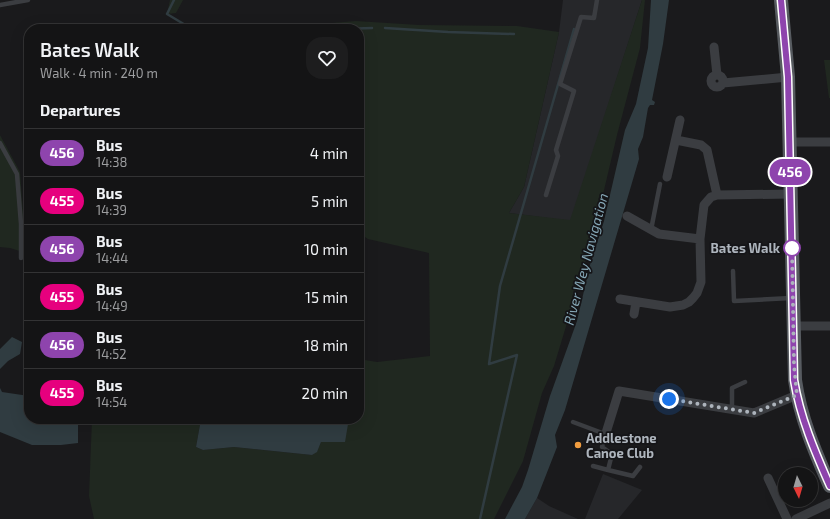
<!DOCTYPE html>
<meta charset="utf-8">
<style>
body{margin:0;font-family:"Exo 2",sans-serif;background:#1d1d1e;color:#f1f3f6;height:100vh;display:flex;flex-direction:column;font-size:15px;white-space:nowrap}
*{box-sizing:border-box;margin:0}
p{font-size:13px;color:#9d9ea0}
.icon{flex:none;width:22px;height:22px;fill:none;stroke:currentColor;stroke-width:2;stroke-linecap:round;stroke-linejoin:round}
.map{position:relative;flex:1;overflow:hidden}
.sheet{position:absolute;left:24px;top:24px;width:340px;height:400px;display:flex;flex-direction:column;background:#141415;border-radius:16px;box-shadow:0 4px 16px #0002,0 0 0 1px #333334}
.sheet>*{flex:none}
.badge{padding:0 8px;border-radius:13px;font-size:14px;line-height:26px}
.needle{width:26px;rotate:175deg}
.fabs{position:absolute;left:778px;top:467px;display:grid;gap:8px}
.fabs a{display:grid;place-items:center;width:40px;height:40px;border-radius:50%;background:#141415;box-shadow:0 4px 16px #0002,0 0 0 1px #333334;font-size:20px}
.you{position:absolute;width:20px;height:20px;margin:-10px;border:3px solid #fff;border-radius:50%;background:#1a73e8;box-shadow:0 0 0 6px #1a73e833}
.map>.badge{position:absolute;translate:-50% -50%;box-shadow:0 0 0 2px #fff}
h2{padding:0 16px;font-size:15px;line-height:36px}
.round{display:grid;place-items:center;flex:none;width:42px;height:42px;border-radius:16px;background:#1d1d1e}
.headline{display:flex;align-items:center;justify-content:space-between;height:68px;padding:0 16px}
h1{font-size:19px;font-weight:600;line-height:30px}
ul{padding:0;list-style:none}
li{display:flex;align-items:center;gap:12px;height:48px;padding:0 16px;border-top:1px solid #333334}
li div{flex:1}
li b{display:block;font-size:15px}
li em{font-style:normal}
li .badge{min-width:44px;font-weight:700;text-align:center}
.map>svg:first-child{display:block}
.built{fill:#26272a}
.green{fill:#202820}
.water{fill:#303c41}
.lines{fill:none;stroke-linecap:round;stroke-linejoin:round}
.stream{stroke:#303c41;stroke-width:2.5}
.lane{stroke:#3b3d41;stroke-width:4.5}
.street{stroke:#3b3d41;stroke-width:9}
.primary{stroke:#575b60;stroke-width:14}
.line-casing{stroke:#fff;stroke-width:9}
.line{stroke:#8e44ad;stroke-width:6}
.walk{stroke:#adb4bc;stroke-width:4;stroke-dasharray:0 7.2}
.stop-dot{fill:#fff;stroke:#8e44ad;stroke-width:2}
.poi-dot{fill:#f09c3f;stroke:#151518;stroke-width:1.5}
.labels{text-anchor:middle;stroke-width:3.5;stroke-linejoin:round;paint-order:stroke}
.stop-label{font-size:13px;font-weight:bold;fill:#adb4bc;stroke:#151518;text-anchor:end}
.poi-label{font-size:13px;font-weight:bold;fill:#adb4bc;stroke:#151518;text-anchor:start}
.water-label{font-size:14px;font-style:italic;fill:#85a6b5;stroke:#151518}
</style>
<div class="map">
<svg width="830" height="519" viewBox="0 0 830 519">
<rect width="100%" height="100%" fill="#1a1a1c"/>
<path class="built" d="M 563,0 L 642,0 L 571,221 L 509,213 L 524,187 L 559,32 Z
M 603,474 L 642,490 L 618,519 L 585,519 Z
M 537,498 L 549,506 L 578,519 L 525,519 Z"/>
<path class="green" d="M 170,0 L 183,0 L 176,13 L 167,14 Z
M 642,0 L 645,0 L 640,48 L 617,135 L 593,237 L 554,366 L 542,393 L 523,461 L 494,519 L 94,519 L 89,496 L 92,419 L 201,419 L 196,447 L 203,450 L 234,447 L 312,455 L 317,451 L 321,442 L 344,419 L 359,419 L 359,359 L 377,362 L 430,356 L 429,253 L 368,239 L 359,233 L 359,29 L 260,29 L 356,21 L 419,25 L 517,26 L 559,32 L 524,187 L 509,213 L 570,220 Z
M 824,60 L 830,60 L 830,98 L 829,98 Z
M 0,135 L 20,172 L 26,253 L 10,248 L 0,247 Z"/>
<path class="water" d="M 651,0 L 669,0 L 663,44 L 652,100 L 655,102 L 654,105 L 650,105 L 648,108 L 643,137 L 638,149 L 639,159 L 565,410 L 555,435 L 557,447 L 537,498 L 525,519 L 505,519 L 522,487 L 528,470 L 550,396 L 577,321 L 590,265 L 604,221 L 625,130 L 636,104 L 648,48 Z
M 12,337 L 22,342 L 20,354 L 8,361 L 0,369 L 0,349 Z
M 0,388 L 2,392 L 29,396 L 29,419 L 78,419 L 78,443 L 61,445 L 32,445 L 0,432 Z
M 201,419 L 347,419 L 348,424 L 345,442 L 321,442 L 317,452 L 312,455 L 234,447 L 203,450 L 196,447 Z"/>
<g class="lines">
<path class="stream" d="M 174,0 L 167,14 L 192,29
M 385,28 L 448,32 L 514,34
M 161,29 L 161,28
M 342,29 L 372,28
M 480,519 L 517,355 L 489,364 L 500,286 L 574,29"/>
<path class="lane" d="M 0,5 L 28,0
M 0,143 L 17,174 L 21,224 L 21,258
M 546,195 L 558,156 L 556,150 L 574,91 L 560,84 L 581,17 L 594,18 L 597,0
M 651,230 L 660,184
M 733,271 L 734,301 L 791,298
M 732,410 L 732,388 L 745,382
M 573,422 L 605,434
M 593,466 L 608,470 L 612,454 L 602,447 L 605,436
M 608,470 L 633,476 L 640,467"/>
<path class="street" d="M 714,47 L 717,75
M711 81a6 6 0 1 1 12 0a6 6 0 1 1-12 0Z
M 723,83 L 788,77
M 676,140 L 701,145 L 707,150 L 717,195
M 790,142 L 830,142
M 667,177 L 680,120
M 627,216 L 659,234 L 700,239
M 620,299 L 670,307 L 683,305 L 689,302 L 693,298 L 697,293 L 701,282 L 700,239 L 704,205 L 711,197 L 717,195 L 791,194
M 634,314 L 636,302
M 793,326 L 830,326
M 605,436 L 619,391 L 754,413 L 797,395
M 768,478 L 787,519
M 796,519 L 830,503"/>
<path class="primary" d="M 781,0 L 788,77 L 795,380 C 800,417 815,452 830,486"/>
</g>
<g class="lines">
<defs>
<path id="line" d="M 781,0 L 788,77 L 794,380 C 800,417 815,452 830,486"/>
</defs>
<use href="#line" class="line-casing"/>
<use href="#line" class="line"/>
<path class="walk" d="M 669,399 L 754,413 L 797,395 L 794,365 L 792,248"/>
</g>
<circle class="stop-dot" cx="792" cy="248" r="8"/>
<circle class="poi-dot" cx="578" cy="445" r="4"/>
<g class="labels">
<g class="stop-label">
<text x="780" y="253">Bates Walk</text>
</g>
<g class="poi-label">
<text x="586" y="443">Addlestone<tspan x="586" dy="15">Canoe Club</tspan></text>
</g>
<g class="water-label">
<text transform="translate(586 259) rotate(-75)" y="5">River Wey Navigation</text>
</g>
</g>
</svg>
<div class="fabs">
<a><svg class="needle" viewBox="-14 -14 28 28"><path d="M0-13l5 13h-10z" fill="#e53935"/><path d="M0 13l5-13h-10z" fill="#9d9ea0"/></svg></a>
</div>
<div class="you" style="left:669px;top:399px"></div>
<b class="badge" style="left:790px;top:172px;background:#8e44ad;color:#fff">456</b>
<section class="sheet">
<div class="headline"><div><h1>Bates Walk</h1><p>Walk · 4 min · 240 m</p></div><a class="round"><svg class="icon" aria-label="heart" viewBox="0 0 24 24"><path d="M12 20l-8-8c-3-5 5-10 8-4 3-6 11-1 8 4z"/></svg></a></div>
<h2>Departures</h2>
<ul>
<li><span class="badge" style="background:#8e44ad;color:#fff">456</span><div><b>Bus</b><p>14:38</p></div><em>4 min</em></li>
<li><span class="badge" style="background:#e6007e;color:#fff">455</span><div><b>Bus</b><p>14:39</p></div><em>5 min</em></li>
<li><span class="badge" style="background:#8e44ad;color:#fff">456</span><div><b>Bus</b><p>14:44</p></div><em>10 min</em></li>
<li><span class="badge" style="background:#e6007e;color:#fff">455</span><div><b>Bus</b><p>14:49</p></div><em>15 min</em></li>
<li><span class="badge" style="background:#8e44ad;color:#fff">456</span><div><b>Bus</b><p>14:52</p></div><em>18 min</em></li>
<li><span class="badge" style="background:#e6007e;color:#fff">455</span><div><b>Bus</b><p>14:54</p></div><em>20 min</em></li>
</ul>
</section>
</div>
